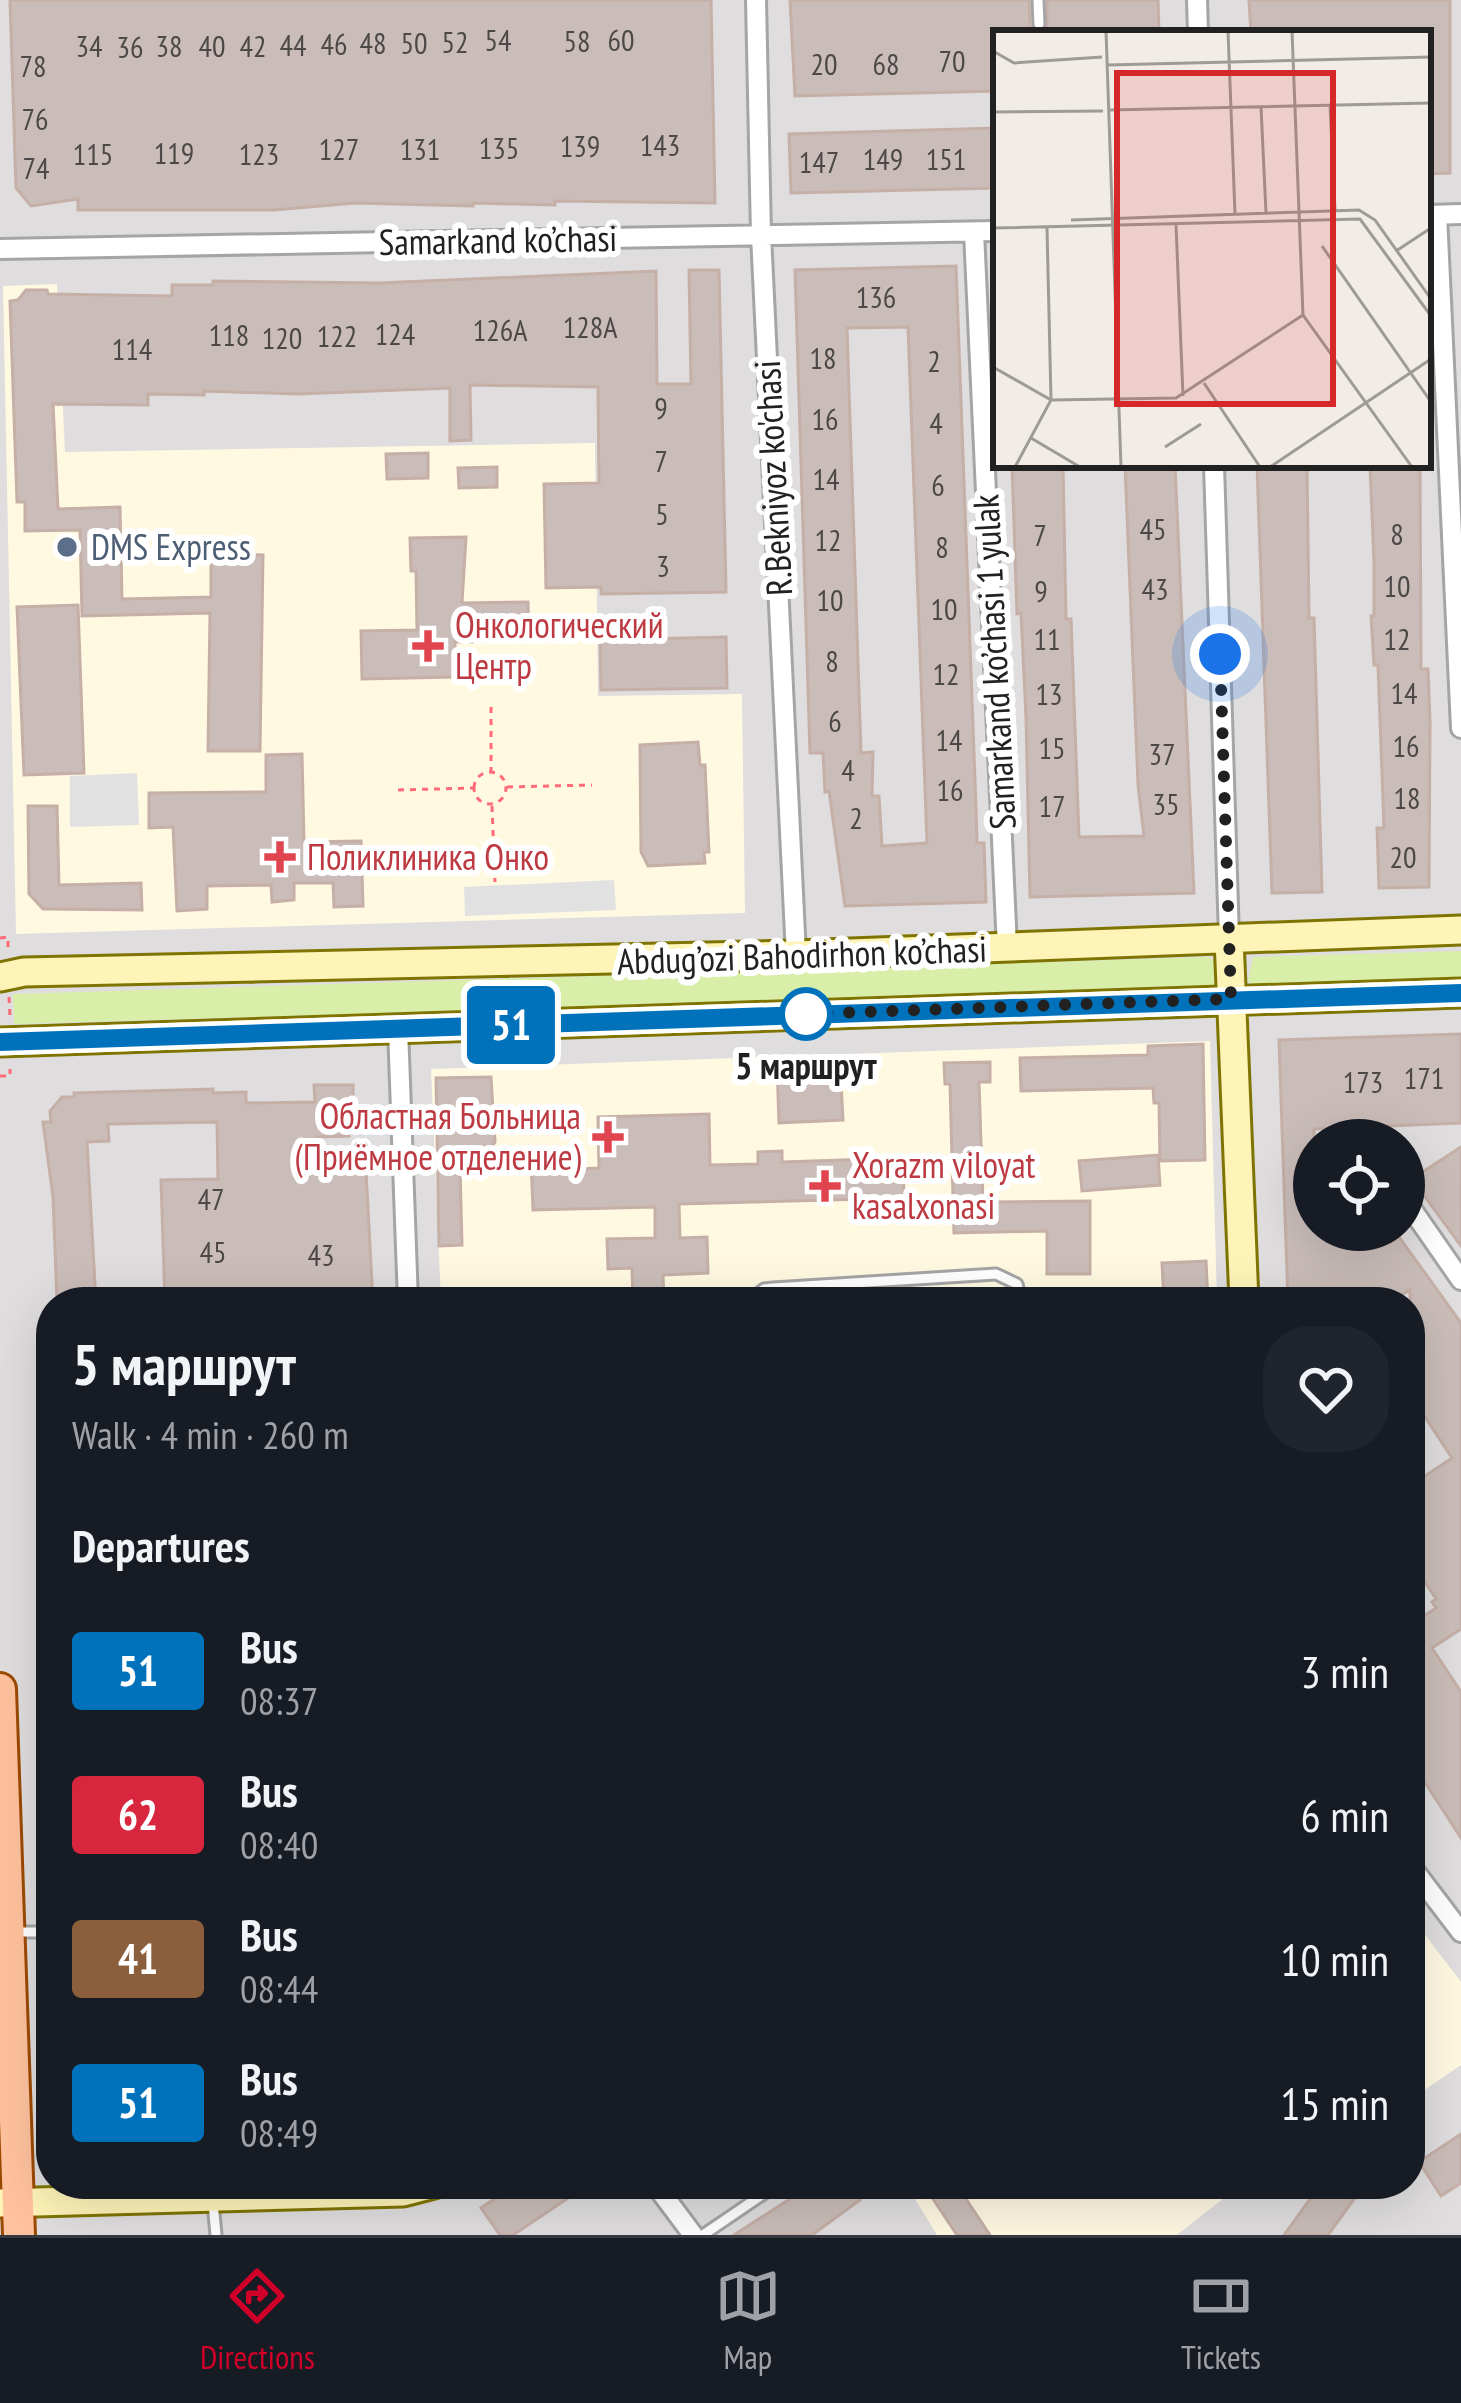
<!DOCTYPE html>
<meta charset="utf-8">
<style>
body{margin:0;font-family:"PT Sans Narrow",sans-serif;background:#20242c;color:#f1f3f6;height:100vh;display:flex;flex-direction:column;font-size:45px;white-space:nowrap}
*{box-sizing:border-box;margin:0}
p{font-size:39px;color:#9ea1a6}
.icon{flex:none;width:66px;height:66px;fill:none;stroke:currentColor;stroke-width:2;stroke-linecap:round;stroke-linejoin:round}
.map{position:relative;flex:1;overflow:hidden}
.sheet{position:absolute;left:36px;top:1287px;width:1389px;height:912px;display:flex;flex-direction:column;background:#171b24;border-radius:48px;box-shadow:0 12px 48px #0002}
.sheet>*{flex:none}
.badge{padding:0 24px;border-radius:9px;font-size:42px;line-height:78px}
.fabs{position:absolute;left:1293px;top:1119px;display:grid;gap:24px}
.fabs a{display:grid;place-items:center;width:132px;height:132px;border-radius:50%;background:#171b24;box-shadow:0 12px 48px #0002;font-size:60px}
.you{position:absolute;width:60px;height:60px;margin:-30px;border:9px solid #fff;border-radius:50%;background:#1a73e8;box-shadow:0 0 0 18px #1a73e833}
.map>.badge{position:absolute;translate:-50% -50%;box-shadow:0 0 0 6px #fff}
h2{padding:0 36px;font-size:45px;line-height:108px}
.round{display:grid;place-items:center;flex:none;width:126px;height:126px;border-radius:48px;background:#20242c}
.headline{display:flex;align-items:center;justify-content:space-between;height:204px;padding:0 36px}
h1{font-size:57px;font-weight:700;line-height:90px}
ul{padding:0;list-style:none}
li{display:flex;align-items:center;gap:36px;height:144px;padding:0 36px}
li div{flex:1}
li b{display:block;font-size:45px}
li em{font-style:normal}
li .badge{min-width:132px;font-weight:700;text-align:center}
.tabs{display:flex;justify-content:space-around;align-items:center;height:168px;border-top:3px solid #363941;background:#171b24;font-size:33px;color:#9ea1a6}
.tabs a{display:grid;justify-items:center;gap:6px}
.tabs .on{color:#d10029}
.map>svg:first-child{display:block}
.residential{fill:#dfddde;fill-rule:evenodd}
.education{fill:#fff9e2}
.grass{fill:#d9efa9}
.parking{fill:#e1e1e1}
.building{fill:#cabdb9;stroke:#c5afa7;stroke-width:3;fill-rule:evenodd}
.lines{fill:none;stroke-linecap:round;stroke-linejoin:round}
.lane-casing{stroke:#a5a5a5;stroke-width:15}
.street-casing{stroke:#a5a5a5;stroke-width:24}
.secondary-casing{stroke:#7f7400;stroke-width:33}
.primary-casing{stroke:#9d4a00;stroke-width:36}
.path{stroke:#ff6a78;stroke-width:3;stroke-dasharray:6 6;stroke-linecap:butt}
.lane{stroke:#fff;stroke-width:9}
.street{stroke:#fff;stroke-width:18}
.secondary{stroke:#fef4b8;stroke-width:27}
.primary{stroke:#ffc29e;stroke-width:30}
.line-casing{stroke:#fff;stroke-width:27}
.line{stroke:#0072bc;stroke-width:18}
.walk{stroke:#212121;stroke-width:12;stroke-dasharray:0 21.6}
.service-dot{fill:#5c6f8a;stroke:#fff;stroke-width:4.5}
.health-dot{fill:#e0444e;stroke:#fff;stroke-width:4.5}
.stop-dot{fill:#fff;stroke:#0072bc;stroke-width:6}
.labels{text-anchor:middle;stroke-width:12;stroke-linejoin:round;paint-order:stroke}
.number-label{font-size:30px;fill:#4b4847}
.street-label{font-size:36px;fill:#212121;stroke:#fff}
.service-label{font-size:36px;fill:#4e5e75;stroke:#fff;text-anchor:start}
.health-label{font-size:36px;fill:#be3a42;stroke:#fff;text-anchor:start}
.stop-label{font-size:36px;font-weight:bold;fill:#212121;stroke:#fff}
.inset-road{fill:none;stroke:#9e9b97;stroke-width:3}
.view{fill:#d62828;fill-opacity:0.15;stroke:#d62828;stroke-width:6}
.inset-edge{fill:none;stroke:#212121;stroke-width:6}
</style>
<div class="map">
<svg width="1461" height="2235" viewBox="0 0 1461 2235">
<rect width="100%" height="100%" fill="#f2ece6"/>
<path class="residential" d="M 0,0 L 1461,0 L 1461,2235 L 0,2235 ZM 996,33 L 1428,33 L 1428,465 L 996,465 ZM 1314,1140 L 1404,1140 L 1404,1230 L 1314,1230 ZM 51,1302 L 1410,1302 L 1410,2184 L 51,2184 Z"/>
<path class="education" d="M 57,284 L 65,452 L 595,443 L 598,696 L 742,694 L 745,913 L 16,934 L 3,286 Z
M 1210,1041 L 1217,1302 L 441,1302 L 431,1069 Z
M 1410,1915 L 1461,1982 L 1461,2065 L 1410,2100 Z
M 906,2184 L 1238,2184 L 1239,2186 L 1177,2235 L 937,2235 Z"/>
<path class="grass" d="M 1461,951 L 1461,982 L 1255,988 L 1248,980 L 1253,957 Z
M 1209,957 L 1217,964 L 1215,986 L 1206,990 L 14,1024 L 13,994 Z"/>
<path class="parking" d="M 137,773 L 139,825 L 70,827 L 70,776 Z
M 614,880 L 616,910 L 465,916 L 464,887 Z"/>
<path class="building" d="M 10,0 L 711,0 L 715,203 L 555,201 L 555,205 L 473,203 L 473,206 L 355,203 L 274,210 L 78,210 L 78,199 L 31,206 L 16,188 Z
M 790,0 L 1029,0 L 1030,26 L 1038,33 L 1047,27 L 1047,0 L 1158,0 L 1159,33 L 996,33 L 996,91 L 795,96 Z
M 1249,0 L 1450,0 L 1450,173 L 1428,174 L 1428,33 L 1251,33 Z
M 996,128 L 996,188 L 791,193 L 789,134 Z
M 956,266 L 976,808 L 977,843 L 984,843 L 986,902 L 845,906 L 829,791 L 825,792 L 823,753 L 810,753 L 795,270 ZM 908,327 L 927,843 L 882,846 L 879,796 L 872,796 L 873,752 L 861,753 L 847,328 Z
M 689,270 L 719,270 L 726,592 L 601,594 L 601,587 L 546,588 L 544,484 L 599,483 L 598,387 L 470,385 L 471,440 L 450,441 L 450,388 L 298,394 L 204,391 L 204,395 L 148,394 L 148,405 L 53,404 L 58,509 L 120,507 L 122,599 L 211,597 L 211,554 L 263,555 L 260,751 L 208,751 L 210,613 L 82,616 L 80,530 L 25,531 L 25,502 L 17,502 L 10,301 L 18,300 L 26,290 L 47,290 L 48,294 L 172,296 L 172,285 L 213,285 L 213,281 L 379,283 L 656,271 L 657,384 L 691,384 Z
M 428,453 L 428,478 L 387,479 L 386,454 Z
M 1012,465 L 1063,465 L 1066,619 L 1071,619 L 1079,837 L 1144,836 L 1138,785 L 1125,465 L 1175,465 L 1194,893 L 1030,897 L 1026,717 L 1021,613 L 1017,614 Z
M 1257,465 L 1307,465 L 1309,618 L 1314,618 L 1322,892 L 1272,893 Z
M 1370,465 L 1420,465 L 1421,669 L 1428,669 L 1430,722 L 1429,887 L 1379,888 L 1377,828 L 1384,828 L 1378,665 L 1374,665 L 1371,616 L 1374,616 L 1374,563 Z
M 497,467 L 497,487 L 459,488 L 458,468 Z
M 466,537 L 462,603 L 528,602 L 529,641 L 455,642 L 455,677 L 362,679 L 361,631 L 417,630 L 416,571 L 411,571 L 410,538 Z
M 78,605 L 84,773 L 24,775 L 17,607 Z
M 726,637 L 727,688 L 601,690 L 600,640 Z
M 698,742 L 700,765 L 705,765 L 709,852 L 704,852 L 705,863 L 648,866 L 641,852 L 640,745 Z
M 302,754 L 304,842 L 361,841 L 363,906 L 334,907 L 333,883 L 294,883 L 294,900 L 272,902 L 271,885 L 207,886 L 207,909 L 177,911 L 173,827 L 149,828 L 149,793 L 266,792 L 266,755 Z
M 28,806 L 57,806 L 59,885 L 141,883 L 142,910 L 43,909 L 29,894 Z
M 1461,1034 L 1461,1123 L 1314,1129 L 1314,1230 L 1394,1230 L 1461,1323 L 1461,1629 L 1432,1648 L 1461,1692 L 1461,1838 L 1417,1770 L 1410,1774 L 1410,1625 L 1436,1608 L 1432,1602 L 1436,1599 L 1410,1559 L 1410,1486 L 1452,1458 L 1419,1408 L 1415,1410 L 1410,1402 L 1410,1290 L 1389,1302 L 1288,1302 L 1279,1040 Z
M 1203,1044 L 1205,1160 L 1160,1161 L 1159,1103 L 1154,1103 L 1153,1088 L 1021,1091 L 1020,1058 L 1148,1055 L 1148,1046 Z
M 990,1062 L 990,1082 L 979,1082 L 983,1202 L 1090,1201 L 1090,1274 L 1047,1274 L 1047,1231 L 954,1233 L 950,1084 L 945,1084 L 944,1063 Z
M 840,1063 L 843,1120 L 779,1123 L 777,1065 Z
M 491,1077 L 495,1142 L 477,1167 L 460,1167 L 462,1245 L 439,1246 L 436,1078 Z
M 314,1085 L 353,1085 L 353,1131 L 349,1131 L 349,1136 L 316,1137 L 316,1172 L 366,1171 L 373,1302 L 165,1302 L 161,1180 L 218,1179 L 217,1122 L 108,1124 L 109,1141 L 87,1142 L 96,1302 L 57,1302 L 53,1197 L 43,1122 L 51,1122 L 50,1111 L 62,1097 L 74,1097 L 74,1093 L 213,1089 L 213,1093 L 246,1092 L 246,1103 L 315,1102 Z
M 709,1114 L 710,1165 L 758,1164 L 758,1152 L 782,1151 L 782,1162 L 903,1158 L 904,1198 L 679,1204 L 680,1238 L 707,1237 L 708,1273 L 663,1275 L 664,1302 L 633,1302 L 632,1268 L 608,1269 L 607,1239 L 655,1238 L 655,1207 L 533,1210 L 531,1160 L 552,1159 L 553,1170 L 599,1168 L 598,1117 Z
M 1461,1147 L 1461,1246 L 1412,1179 Z
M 1158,1155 L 1160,1185 L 1082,1191 L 1079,1161 Z
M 1206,1261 L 1208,1302 L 1164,1302 L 1162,1263 Z
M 1461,2134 L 1461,2183 L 1441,2196 L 1419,2162 Z
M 517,2184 L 589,2184 L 513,2235 L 500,2235 L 481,2208 Z
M 813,2184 L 849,2184 L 860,2200 L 812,2235 L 734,2235 Z
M 923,2184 L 956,2184 L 990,2235 L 957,2235 Z
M 1321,2184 L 1365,2184 L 1328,2235 L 1284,2235 Z"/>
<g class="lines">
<defs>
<path id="lane" d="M 1038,0 L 1039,24
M 747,1302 L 764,1289 L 773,1288 L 996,1274 L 1017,1284 L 1021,1302
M 14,1932 L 51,1932
M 213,2203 L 216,2235
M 703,2235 L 778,2184"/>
<path id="street" d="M 756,0 L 761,235 L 796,955
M 1197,0 L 1198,33
M 1428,215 L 1461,214
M 1437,215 L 1461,728
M 974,232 L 1007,948
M 0,249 L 996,231
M 1214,465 L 1229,938
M 398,1028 L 408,1302
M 1404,1198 L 1461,1280
M 1410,1865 L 1461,1932
M 655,2184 L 693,2235"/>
<path id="secondary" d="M 1229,938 L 1244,1302
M 0,977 L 24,972 L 796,955 L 1461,930
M 0,1042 L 1461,993
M 0,2203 L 403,2192 L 434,2184"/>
<path id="primary" d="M 0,1689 L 19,2235"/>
</defs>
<use href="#lane" class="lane-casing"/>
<use href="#street" class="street-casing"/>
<use href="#secondary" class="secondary-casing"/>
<use href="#primary" class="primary-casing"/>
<path class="path" d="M474 788a16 16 0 1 1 32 0a16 16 0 1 1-32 0Z
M 491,773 L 491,704
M 507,787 L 592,785
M 398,790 L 474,788
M 492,806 L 495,882
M 0,938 L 8,937 L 8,951
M 9,997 L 10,1017
M 0,1076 L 10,1076 L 10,1069"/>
<use href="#lane" class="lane"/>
<use href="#street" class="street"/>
<use href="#secondary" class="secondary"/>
<use href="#primary" class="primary"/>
</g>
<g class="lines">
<defs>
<path id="line" d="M 0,1042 L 1461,993"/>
</defs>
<use href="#line" class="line-casing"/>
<use href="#line" class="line"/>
<path class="walk" d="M 806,1014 L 1231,999 L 1220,654"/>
</g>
<circle class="service-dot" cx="67" cy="547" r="12"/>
<g class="health-dot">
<path d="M422 628h12v12h12v12h-12v12h-12v-12h-12v-12h12z"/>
<path d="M274 839h12v12h12v12h-12v12h-12v-12h-12v-12h12z"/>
<path d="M602 1119h12v12h12v12h-12v12h-12v-12h-12v-12h12z"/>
<path d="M819 1168h12v12h12v12h-12v12h-12v-12h-12v-12h12z"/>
</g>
<circle class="stop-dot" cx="806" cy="1014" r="24"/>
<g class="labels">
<g class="number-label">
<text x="498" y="51">54</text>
<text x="621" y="51">60</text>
<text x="577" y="52">58</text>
<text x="455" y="53">52</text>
<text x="373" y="54">48</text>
<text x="414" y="54">50</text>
<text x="334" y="55">46</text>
<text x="293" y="56">44</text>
<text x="89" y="57">34</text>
<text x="169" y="57">38</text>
<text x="212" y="57">40</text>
<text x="253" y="57">42</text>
<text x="130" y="58">36</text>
<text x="952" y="72">70</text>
<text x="824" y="75">20</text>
<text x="886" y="75">68</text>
<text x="33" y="77">78</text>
<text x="35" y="130">76</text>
<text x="660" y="156">143</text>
<text x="580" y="157">139</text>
<text x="499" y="159">135</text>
<text x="339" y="160">127</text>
<text x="420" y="160">131</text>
<text x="174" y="164">119</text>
<text x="93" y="165">115</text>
<text x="259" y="165">123</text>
<text x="883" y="170">149</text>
<text x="946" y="170">151</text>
<text x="819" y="173">147</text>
<text x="36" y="179">74</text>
<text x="876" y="308">136</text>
<text x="590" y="338">128A</text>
<text x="500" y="341">126A</text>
<text x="395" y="345">124</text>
<text x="229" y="346">118</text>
<text x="337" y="347">122</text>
<text x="282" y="349">120</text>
<text x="132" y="360">114</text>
<text x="823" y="369">18</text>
<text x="934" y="372">2</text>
<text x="661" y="419">9</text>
<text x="825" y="430">16</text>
<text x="936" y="434">4</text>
<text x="661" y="472">7</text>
<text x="826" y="490">14</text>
<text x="938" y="496">6</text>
<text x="662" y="525">5</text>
<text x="1153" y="540">45</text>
<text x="1397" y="545">8</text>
<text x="1040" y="546">7</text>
<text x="828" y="551">12</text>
<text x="942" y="558">8</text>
<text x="663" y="577">3</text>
<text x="1397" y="597">10</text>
<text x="1155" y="600">43</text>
<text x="1041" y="602">9</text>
<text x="830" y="611">10</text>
<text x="944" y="620">10</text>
<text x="1047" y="650">11</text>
<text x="1397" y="650">12</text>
<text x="832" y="672">8</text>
<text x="946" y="685">12</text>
<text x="1404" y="704">14</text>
<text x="1049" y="705">13</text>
<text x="835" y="732">6</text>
<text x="949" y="751">14</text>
<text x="1406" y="757">16</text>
<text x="1052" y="759">15</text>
<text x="1162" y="765">37</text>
<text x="848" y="781">4</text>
<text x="950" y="801">16</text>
<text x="1407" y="809">18</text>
<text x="1166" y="815">35</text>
<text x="1052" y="817">17</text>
<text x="856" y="829">2</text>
<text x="1403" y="868">20</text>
<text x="1424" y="1089">171</text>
<text x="1363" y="1093">173</text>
<text x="211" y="1210">47</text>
<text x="213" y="1263">45</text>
<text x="321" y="1266">43</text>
</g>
<g class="street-label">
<text transform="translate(498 240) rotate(-1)" y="13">Samarkand ko’chasi</text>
<text transform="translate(773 478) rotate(-93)" y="13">R.Bekniyoz ko'chasi</text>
<text transform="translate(994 662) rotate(-93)" y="13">Samarkand ko’chasi 1 yulak</text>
<text transform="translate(802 955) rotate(-2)" y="13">Abdug’ozi Bahodirhon ko’chasi</text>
</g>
<g class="service-label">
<text x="91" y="560">DMS Express</text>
</g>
<g class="health-label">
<text x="455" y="638">Онкологический<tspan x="455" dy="41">Центр</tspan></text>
<text x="307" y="870">Поликлиника Онко</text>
<text x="581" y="1129" text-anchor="end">Областная Больница<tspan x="581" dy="41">(Приёмное отделение)</tspan></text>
<text x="852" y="1178">Xorazm viloyat<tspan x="852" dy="41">kasalxonasi</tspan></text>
</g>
<g class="stop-label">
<text x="806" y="1079">5 маршрут</text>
</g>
</g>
<g transform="translate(993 30)">
<rect width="438" height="438" fill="#f2ece6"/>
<path class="inset-road" d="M 113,1 L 128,437M 235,1 L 242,184M 299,1 L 310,285 L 419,437M 0,21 L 21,33 L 109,27M 114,35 L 438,27M 337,75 L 342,180M 268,77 L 273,183M 116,80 L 438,73M 0,82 L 110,81M 78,190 L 366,180 L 382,190 L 438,269M 183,195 L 190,366M 0,198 L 367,189 L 438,286M 329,216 L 438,372M 403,221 L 438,198M 0,337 L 58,370 L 183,368 L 310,285M 211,353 L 267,437M 38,408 L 87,437M 172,417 L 208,394M 22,437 L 58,370 L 54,198M 277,437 L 438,329"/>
<path class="view" d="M 124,43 L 340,43 L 340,374 L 124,374 Z"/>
<rect width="438" height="438" class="inset-edge"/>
</g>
</svg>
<div class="fabs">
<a><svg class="icon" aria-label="locate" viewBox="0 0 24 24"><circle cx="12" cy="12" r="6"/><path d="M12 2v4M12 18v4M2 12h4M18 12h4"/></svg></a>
</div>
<div class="you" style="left:1220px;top:654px"></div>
<b class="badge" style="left:511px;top:1025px;background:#0072bc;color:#fff">51</b>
<section class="sheet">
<div class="headline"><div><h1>5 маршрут</h1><p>Walk · 4 min · 260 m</p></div><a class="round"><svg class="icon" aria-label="heart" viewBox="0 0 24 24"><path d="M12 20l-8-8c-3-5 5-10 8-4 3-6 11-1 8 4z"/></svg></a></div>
<h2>Departures</h2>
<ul>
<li><span class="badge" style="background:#0072bc;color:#fff">51</span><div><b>Bus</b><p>08:37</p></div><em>3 min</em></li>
<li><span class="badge" style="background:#d7263d;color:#fff">62</span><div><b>Bus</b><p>08:40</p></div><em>6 min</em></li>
<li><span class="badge" style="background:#8b5e3c;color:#fff">41</span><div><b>Bus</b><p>08:44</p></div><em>10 min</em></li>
<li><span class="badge" style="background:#0072bc;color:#fff">51</span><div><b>Bus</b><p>08:49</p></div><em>15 min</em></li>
</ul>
</section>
</div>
<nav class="tabs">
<a class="on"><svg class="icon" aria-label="directions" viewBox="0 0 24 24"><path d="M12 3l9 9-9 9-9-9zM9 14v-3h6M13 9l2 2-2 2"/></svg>Directions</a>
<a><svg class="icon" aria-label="map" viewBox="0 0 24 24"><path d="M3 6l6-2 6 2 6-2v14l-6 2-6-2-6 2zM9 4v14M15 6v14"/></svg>Map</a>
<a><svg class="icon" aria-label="tickets" viewBox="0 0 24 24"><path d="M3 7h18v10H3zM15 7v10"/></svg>Tickets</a>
</nav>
